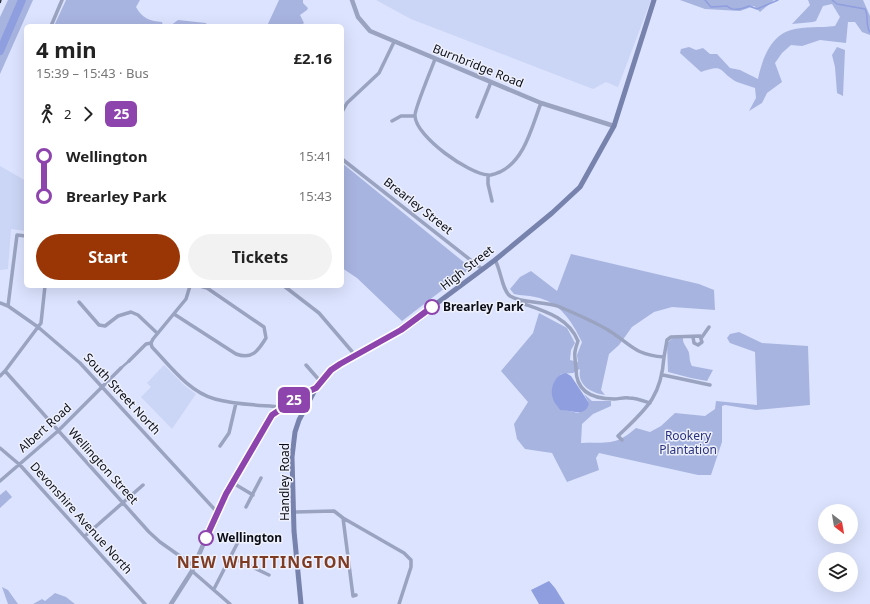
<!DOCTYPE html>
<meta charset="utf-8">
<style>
body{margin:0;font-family:"Noto Sans",sans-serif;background:#f2f2f2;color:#222;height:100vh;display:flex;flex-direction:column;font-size:15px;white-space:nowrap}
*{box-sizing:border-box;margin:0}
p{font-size:13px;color:#767676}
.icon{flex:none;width:22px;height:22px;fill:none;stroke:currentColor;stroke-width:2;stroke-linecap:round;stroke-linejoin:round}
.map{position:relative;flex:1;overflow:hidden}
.side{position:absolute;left:24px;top:24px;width:320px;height:264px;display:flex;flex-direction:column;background:#fff;border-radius:6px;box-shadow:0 4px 16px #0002}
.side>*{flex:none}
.badge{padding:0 8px;border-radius:6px;font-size:14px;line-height:26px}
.needle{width:26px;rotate:149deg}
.fabs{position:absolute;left:818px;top:504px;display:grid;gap:8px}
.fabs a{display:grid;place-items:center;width:40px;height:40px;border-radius:50%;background:#fff;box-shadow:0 4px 16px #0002;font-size:20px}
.map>.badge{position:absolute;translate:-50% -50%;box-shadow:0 0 0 2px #fff}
.legs{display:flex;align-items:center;gap:6px;height:44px;padding:0 12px;font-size:13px}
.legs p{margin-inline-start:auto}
.headline{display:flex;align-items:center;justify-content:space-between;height:68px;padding:0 12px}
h1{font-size:22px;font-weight:700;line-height:30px}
.action{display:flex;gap:8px;margin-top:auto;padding:8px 12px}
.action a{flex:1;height:46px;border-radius:24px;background:#9a3505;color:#fff;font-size:16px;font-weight:700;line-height:46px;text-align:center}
.action a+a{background:#f2f2f2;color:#222}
ul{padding:0 12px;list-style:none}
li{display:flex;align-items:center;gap:14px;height:40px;font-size:15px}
li i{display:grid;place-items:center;width:6px;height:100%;margin:0 5px;background:currentColor}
li i::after{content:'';width:10px;height:10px;margin:-5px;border:3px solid;border-radius:50%;background:#fff}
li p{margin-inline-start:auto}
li:first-child i{background:linear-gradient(#0000 50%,currentColor 0)}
li:last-child i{background:linear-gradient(currentColor 50%,#0000 0)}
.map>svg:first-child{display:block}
.built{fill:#cbd5f5}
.green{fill:#a8b4e0}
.water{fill:#8e9edf}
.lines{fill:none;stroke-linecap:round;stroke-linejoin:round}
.stream{stroke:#8e9edf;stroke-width:1.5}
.river{stroke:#8e9edf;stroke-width:8}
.pedestrian{stroke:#9aa3c0;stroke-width:2.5}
.minor{stroke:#9aa3c0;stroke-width:3.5}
.tertiary{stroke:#9aa3c0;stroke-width:4.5}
.secondary{stroke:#7782ad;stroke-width:5}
.rail{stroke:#2b2d39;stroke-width:1.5;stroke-dasharray:5 5;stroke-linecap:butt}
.line-1-casing{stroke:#fff;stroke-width:9}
.line-1{stroke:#8e44ad;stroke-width:6}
.stop-1-dot{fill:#fff;stroke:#8e44ad;stroke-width:2}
.labels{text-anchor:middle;stroke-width:3;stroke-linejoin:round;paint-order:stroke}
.street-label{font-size:12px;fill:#0b0d16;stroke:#eef1fc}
.stop-label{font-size:12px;font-weight:bold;fill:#0b0d16;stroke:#eef1fc;text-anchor:start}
.park-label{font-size:12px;fill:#29327d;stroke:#eef1fc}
.district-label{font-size:16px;font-weight:bold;letter-spacing:1px;fill:#7e3b22;stroke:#eef1fc}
</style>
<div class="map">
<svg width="870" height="604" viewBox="0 0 870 604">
<rect width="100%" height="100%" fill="#dce3fe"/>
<path class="built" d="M 376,0 L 651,0 L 618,87 L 606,82 L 593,89 L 411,19 Z
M 0,166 L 26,181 L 26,231 L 11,229 L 8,269 L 0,270 Z
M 164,365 L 185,386 L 196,394 L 172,429 L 141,397 L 151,387 L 147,383 Z"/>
<path class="green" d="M 8,0 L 33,0 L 0,74 L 0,17 Z
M 66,0 L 140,0 L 136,7 C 142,18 149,21 162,22 L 163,26 L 54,26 Z
M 279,0 L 303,0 L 303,3 L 308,8 L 307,10 L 300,15 L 304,23 L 300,26 L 267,26 Z
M 680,0 L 774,0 L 760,12 L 754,6 L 740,11 L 705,9 Z
M 808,0 L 863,0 L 870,16 L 870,35 L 862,32 L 855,22 L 848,22 L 846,43 L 820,40 L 802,46 L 791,45 L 782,53 L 775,63 L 782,82 L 767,93 L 762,103 L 749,111 L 756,98 L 755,88 C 749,86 743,84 737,82 C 718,72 726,63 701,72 L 680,53 L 681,49 L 689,47 L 696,50 L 703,48 L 710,54 L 717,54 L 730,68 L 740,70 L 758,79 C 762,60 770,36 791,30 C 805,26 821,28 835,26 L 840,17 L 832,4 L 823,6 L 816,21 L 813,22 L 792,24 L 810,5 Z
M 178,20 L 206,23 L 207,26 L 170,26 Z
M 837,47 L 845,50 L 843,96 L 837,93 L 835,67 L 832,55 Z
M 342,163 L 471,268 L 402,321 L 357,278 L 342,268 Z
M 571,254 L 699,284 L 714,290 L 715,310 L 672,307 L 654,312 L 632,327 L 619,345 L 609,354 L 601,390 L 605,395 C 591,393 577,385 580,369 L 573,373 L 561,374 C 552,390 548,394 561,409 L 578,413 L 589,403 L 584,394 L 592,401 L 611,401 L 611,406 L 593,414 L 582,424 L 581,443 C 607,442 616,446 636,428 L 650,432 L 661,426 L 675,413 L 705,416 L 715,409 L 716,401 L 757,405 L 755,352 L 730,343 L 727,338 L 730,334 L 739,332 L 762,343 L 808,346 L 810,405 L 756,410 L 725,405 L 722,406 L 722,442 L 711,475 L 698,475 L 599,453 L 596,458 L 599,470 L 567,482 L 552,453 L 525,449 L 517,439 L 514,424 L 528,402 L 501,371 L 533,333 L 539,313 L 567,328 L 575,343 L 571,350 L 570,360 L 578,362 L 577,355 L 582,342 C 571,320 560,302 535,297 C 528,295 521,296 514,294 L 510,289 L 520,277 L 531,271 L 557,291 Z
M 673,338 L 683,338 C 682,343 688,348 689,353 C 690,358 689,360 692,366 L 713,370 L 707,381 L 691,378 L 668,372 L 667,343 Z
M 6,490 L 12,497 L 0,508 L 0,495 Z
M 2,587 L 8,590 L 18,604 L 8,604 Z
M 55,593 L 66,597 L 75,604 L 33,604 L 42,599 L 45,601 Z"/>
<path class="water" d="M 566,373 L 571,376 L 589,403 C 586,418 571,410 560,410 C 558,406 554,403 553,399 C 549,389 555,374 566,373 Z
M 549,581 L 555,588 L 565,604 L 539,604 L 531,590 Z"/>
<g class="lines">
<path class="stream" d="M 705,0 L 711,7 L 727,6 C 733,12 742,9 749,6 L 757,9 L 778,0
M 832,0 L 837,4 L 865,9 C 869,16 865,26 870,32"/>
<path class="river" d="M 0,51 L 22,0"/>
<path class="pedestrian" d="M 121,368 L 129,361"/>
<path class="minor" d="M 51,26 L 62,0
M 435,59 C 432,68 414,110 415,116 C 416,137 469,174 488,175 C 491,176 497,173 500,172 C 525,160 532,126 541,103
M 342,112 L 347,103 L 379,73 L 394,42
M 477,117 L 491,82
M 392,121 L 401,116 L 414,116
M 342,159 L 482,269
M 488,176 L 488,184 L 492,201
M 495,260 C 501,270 502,290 510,296 C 523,304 545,301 560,307 C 576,314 593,321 608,330 C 631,344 634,355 664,357 C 661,398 646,409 618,436 L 622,440
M 284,286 L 319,313 L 355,355
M 518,300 L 521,303 C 544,311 568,317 578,341 C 573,355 575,355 576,369 C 576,392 593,399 614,399 C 619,399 624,397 629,398 C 636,398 644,401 650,403
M 79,302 L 99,325 L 105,326 L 118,316 L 131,312 L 138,315 L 157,333
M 0,303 L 8,306 L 38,327 L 80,363 L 217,512
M 8,306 L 17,235 L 26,236
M 174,314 L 236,354 C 252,360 258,351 266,338 L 264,327 L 207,288 L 200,286
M 702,337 L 709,327
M 151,343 L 152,347 C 170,366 189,392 215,399 C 236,405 260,405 282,407
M 151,343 L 153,339 L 186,299 L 190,286
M 664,357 L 667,340 L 671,337 L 700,336 L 702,342 L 698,345 L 694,343 L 693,337
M 129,361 L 146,344 L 151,343
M 306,365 L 320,381
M 5,371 L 149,532 L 160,542 L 194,566
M 663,375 L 710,385
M 0,376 L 5,371 L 41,323 L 45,286
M 220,446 L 229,433 L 236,403
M 0,448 L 20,465 L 145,604
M 0,481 L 58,431 L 121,368
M 233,483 L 253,495
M 246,507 L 261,478
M 295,512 L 334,511 L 343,518 L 404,553 L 411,560 L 411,567 L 399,604
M 343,518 L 353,596 L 356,595
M 85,536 L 143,485
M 231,557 L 269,575
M 192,571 L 230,604
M 214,589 L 238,542"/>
<path class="tertiary" d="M 352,0 L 358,17 L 370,31 L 541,103 L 614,126
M 171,604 L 192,571 L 217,512 L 265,426 C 277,408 296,396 316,388"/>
<path class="secondary" d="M 301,604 L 294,531 L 292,457 L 295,432 L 299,420 L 316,388 L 331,370 L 401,330 L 495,260 L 552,213 L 580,187 L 614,126 L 654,0"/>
<path class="rail" d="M 0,3 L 1,0"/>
</g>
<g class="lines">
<defs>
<path id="line-1" d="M 206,538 L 226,494 L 272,415 L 305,393 L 316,388 L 331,370 L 340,364 L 401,330 L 432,307"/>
</defs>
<use href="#line-1" class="line-1-casing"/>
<use href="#line-1" class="line-1"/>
</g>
<g class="stop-1-dot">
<circle cx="432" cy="307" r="7"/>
<circle cx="206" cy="538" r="7"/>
</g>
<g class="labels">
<g class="street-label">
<text transform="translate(478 66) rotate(22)" y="4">Burnbridge Road</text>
<text transform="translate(418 206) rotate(38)" y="4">Brearley Street</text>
<text transform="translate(467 268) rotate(-38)" y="4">High Street</text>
<text transform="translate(122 394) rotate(47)" y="4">South Street North</text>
<text transform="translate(45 428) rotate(-42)" y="4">Albert Road</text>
<text transform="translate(103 466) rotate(48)" y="4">Wellington Street</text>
<text transform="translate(285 482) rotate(-90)" y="4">Handley Road</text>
<text transform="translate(81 518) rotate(48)" y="4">Devonshire Avenue North</text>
</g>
<g class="stop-label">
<text x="443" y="311">Brearley Park</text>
<text x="217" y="542">Wellington</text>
</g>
<g class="park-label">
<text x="688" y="440">Rookery<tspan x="688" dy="14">Plantation</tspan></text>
</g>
<g class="district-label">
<text x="264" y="568">NEW WHITTINGTON</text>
</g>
</g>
</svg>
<div class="fabs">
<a><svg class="needle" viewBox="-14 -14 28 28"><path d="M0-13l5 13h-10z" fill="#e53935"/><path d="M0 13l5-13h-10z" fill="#767676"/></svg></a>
<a><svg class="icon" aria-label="layers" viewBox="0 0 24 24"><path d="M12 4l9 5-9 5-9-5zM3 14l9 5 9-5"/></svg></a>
</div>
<b class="badge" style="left:294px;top:400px;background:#8e44ad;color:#fff">25</b>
<section class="side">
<div class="headline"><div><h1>4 min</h1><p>15:39 – 15:43 · Bus</p></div><b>£2.16</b></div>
<div class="legs"><svg class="icon" aria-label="walk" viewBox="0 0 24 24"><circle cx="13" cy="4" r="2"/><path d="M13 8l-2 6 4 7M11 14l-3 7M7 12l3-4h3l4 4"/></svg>2<svg class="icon" aria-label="forward" viewBox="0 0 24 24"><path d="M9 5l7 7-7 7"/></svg><b class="badge" style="background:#8e44ad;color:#fff">25</b></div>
<ul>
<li><i style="color:#8e44ad"></i><b>Wellington</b><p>15:41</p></li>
<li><i style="color:#8e44ad"></i><b>Brearley Park</b><p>15:43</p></li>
</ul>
<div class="action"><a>Start</a><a>Tickets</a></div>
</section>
</div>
